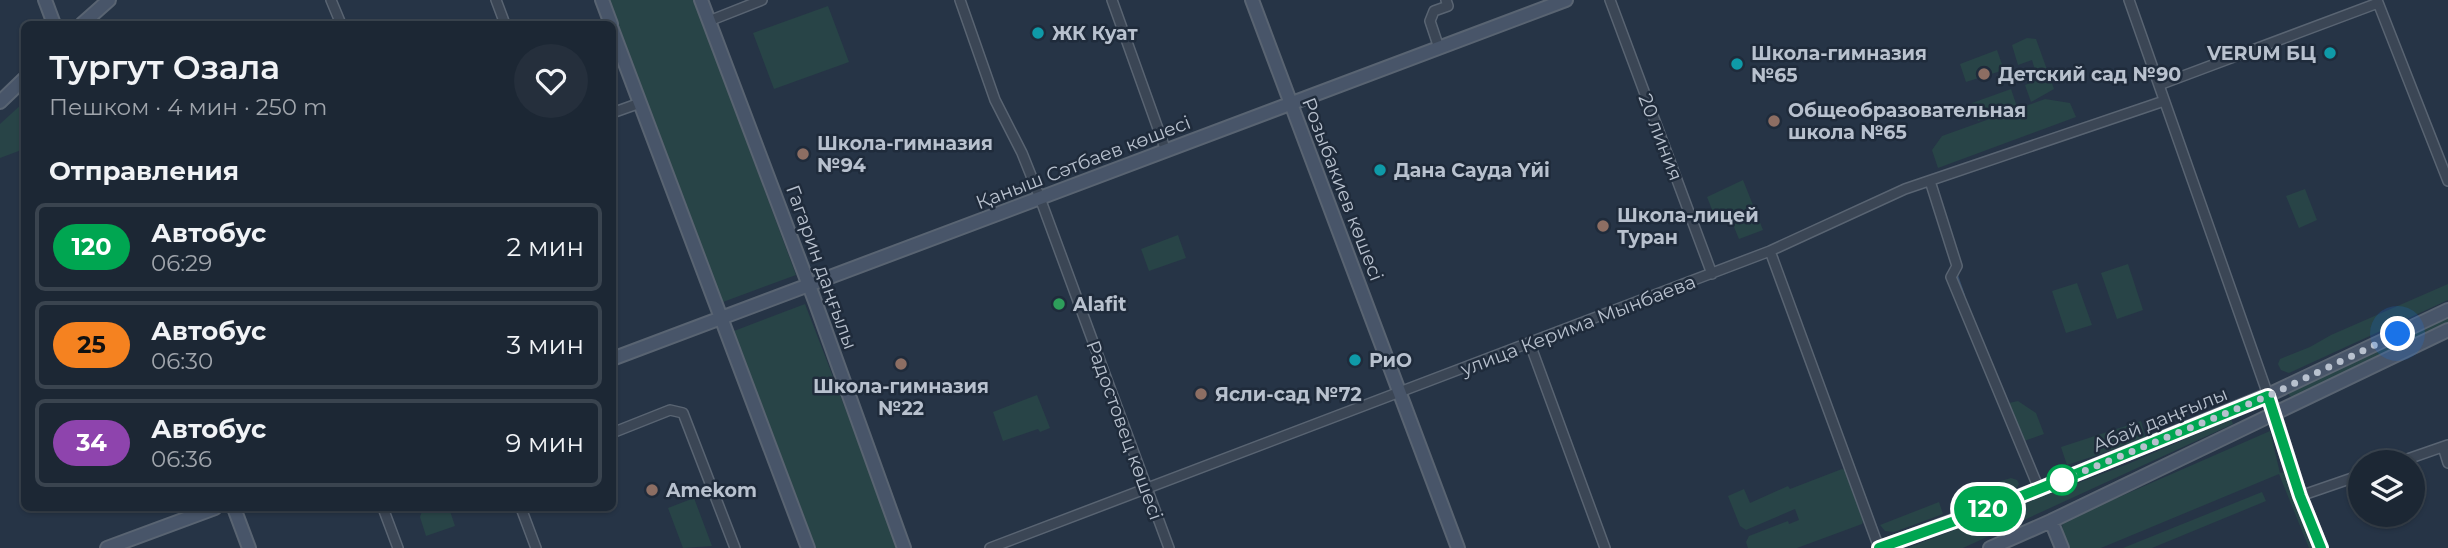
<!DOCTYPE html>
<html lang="ru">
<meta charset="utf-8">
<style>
body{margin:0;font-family:Montserrat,sans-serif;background:#252f3c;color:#f1f3f6;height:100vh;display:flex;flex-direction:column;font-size:26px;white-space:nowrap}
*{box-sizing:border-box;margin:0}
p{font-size:23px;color:#a0a5ac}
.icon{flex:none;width:38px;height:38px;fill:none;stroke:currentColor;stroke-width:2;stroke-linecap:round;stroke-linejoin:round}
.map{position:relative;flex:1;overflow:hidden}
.panel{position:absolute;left:21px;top:21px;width:595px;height:490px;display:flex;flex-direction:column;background:#1c2734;border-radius:10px;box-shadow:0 2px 5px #0004,0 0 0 2px #3a444f}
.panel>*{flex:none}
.badge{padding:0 14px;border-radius:23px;font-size:24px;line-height:46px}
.controls{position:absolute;left:2348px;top:450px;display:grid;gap:14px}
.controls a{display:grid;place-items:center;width:77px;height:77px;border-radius:50%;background:#1c2734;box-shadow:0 2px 5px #0004,0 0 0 2px #3a444f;font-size:35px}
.you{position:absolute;width:35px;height:35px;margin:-18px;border:5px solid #fff;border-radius:50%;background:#1a73e8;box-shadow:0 0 0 10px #1a73e833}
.map>.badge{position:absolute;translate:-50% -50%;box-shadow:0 0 0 4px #fff}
h2{padding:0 28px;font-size:26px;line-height:63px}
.round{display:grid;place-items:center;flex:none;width:74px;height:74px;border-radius:37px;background:#252f3c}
.summary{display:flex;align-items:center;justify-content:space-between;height:119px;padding:0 28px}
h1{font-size:33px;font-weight:600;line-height:52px}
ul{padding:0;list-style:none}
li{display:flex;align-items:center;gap:21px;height:88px;margin:0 14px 10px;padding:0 14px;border:4px solid #3a444f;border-radius:10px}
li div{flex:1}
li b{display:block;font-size:26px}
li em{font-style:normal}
li .badge{min-width:77px;font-weight:700;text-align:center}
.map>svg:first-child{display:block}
.green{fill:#284447}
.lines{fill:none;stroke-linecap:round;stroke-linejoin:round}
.stream{stroke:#38506e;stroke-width:2.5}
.street-casing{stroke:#596472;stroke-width:12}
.secondary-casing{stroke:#596472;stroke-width:16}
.street{stroke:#3b4655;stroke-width:9}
.secondary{stroke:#485569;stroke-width:12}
.line-casing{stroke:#fff;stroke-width:16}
.line{stroke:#00a651;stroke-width:10}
.walk{stroke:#b8c1ce;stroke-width:7;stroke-dasharray:0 12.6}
.culture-dot{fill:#0f9aa8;stroke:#1f2b3b;stroke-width:2.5}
.education-dot{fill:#8d6e63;stroke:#1f2b3b;stroke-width:2.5}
.leisure-dot{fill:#2e9e5b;stroke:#1f2b3b;stroke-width:2.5}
.stop-dot{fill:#fff;stroke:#00a651;stroke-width:3.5}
.labels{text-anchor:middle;stroke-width:5;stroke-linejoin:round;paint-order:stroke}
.poi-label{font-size:19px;font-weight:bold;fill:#b8c1ce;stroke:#1f2b3b;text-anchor:start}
.street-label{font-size:19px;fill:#b8c1ce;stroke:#1f2b3b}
</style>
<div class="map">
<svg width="2448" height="548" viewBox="0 0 2448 548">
<rect width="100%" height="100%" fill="#263446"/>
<path class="green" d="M 609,0 L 694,0 L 796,275 L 723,302 Z
M 828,6 L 849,62 L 774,89 L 753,33 Z
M 2027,38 L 2036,39 L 2054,89 L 2031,102 L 2025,85 L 2038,80 L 2032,60 L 2018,65 L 2012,45 Z
M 1997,50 L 2004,70 L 1966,82 L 1960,64 Z
M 2011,89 L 2017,107 L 1978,121 L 1972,103 Z
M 2045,99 L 2070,103 L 2076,117 L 1938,168 L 1932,150 L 1942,136 Z
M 24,102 L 24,149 L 0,158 L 0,124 Z
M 1743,180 L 1763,230 L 1739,239 L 1731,220 L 1718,225 L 1707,197 Z
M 2305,189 L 2317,220 L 2299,228 L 2286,196 Z
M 1178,235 L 1186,258 L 1149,271 L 1141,249 Z
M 2128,264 L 2143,310 L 2117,319 L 2101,273 Z
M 2077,283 L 2092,325 L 2066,333 L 2052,291 Z
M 2448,284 L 2448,300 L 2289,373 L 2281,370 L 2278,364 L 2280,359 L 2310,347 L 2331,335 Z
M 805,304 L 899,548 L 816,548 L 734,331 Z
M 2448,316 L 2448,324 L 2293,400 L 2287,392 Z
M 1037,395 L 1050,428 L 1040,432 L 1038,429 L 1003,441 L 993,412 Z
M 2018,401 L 2036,413 L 2044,434 L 2024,441 L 2009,403 Z
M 2231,419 L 2233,424 L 1963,548 L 1907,548 L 2128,464 Z
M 2141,421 L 2146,439 L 2067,465 L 2061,447 Z
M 2270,431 L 2280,473 L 2284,472 L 2315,548 L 2309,548 L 2279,474 L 2101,548 L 2068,548 L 2063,535 L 2062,522 Z
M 1842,469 L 1845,470 L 1863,521 L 1862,524 L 1797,548 L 1748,548 L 1746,542 L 1749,536 L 1788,521 L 1789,524 L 1799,520 L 1795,509 L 1746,530 L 1740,526 L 1728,496 L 1744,489 L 1750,503 L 1788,486 L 1790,489 Z
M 2011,478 L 2017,480 L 2019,484 L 2016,489 L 1968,505 L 1963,492 Z
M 2262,492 L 2266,501 L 2152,548 L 2123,548 Z
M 694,498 L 712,546 L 683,548 L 668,508 Z
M 1939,502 L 1943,514 L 1894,532 L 1885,531 L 1880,525 Z
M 434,508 L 449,508 L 455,526 L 426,536 L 420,517 L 422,511 Z"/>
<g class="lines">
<path class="stream" d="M 1957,276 L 1964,296"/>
<defs>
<path id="street" d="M 331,0 L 341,24
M 496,0 L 505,24
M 960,0 L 995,100 L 1022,153 L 1040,198 L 1169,548
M 1112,0 L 1166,151
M 1610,0 L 1712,274
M 2129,0 L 2268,395
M 2377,0 L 2448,181
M 709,21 L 762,0
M 1439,48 L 1430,21 L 1434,11 L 1448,6 L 1446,0
M 2159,85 L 2378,3
M 612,113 L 640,103
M 1930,181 L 1957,266 L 1951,277 L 2039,489
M 1770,251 L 1879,548
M 1530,344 L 1605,548
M 612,433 L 670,410 L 683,413 L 735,548
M 2443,447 L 2448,463
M 2399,462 L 2448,445
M 2300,496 L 2361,475
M 383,508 L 398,548
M 521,508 L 536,548
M 990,548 L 1770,251 L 1905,189 L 2164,101"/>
<path id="secondary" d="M 45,0 L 54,24
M 602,0 L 611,24
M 701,0 L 816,304 L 904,548
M 1252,0 L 1458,548
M 82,24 L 109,0
M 612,29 L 808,548
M 0,102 L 24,79
M 612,359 L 1566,0
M 2268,395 L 2300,496 L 2321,548
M 234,508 L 249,548
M 2051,521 L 2062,548
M 107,548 L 215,508
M 1880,548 L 2039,489 L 2268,395 L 2448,310
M 1990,548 L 2051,521 L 2448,330"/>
</defs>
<use href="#street" class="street-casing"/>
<use href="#secondary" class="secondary-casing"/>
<use href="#street" class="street"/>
<use href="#secondary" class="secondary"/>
</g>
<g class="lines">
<defs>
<path id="line" d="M 1879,548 L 1997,506 L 2268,396 L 2300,496 L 2321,548"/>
</defs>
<use href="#line" class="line-casing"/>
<use href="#line" class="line"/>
<path class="walk" d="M 2062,480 L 2268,396 L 2398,334"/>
</g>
<g class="culture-dot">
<circle cx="1038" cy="33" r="7"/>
<circle cx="2330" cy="53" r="7"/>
<circle cx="1737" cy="64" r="7"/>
<circle cx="1380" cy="170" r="7"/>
<circle cx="1355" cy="360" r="7"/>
</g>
<g class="education-dot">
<circle cx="1984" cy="74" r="7"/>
<circle cx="1774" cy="121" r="7"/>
<circle cx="803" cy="154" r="7"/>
<circle cx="1603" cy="226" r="7"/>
<circle cx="901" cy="364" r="7"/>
<circle cx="1201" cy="394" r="7"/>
<circle cx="652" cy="490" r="7"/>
</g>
<circle class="leisure-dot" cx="1059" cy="304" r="7"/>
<circle class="stop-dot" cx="2062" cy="480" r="14"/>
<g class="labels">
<g class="poi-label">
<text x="1052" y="40">ЖК Куат</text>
<text x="1751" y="60">Школа-гимназия<tspan x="1751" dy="22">№65</tspan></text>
<text x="2316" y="60" text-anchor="end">VERUM БЦ</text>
<text x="1998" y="81">Детский сад №90</text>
<text x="1788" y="117">Общеобразовательная<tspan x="1788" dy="22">школа №65</tspan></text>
<text x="817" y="150">Школа-гимназия<tspan x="817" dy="22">№94</tspan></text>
<text x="1394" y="177">Дана Сауда Үйі</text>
<text x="1617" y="222">Школа-лицей<tspan x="1617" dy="22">Туран</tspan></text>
<text x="1073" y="311">Alafit</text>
<text x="1369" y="367">РиО</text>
<text x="901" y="393" text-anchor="middle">Школа-гимназия<tspan x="901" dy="22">№22</tspan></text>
<text x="1215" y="401">Ясли-сад №72</text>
<text x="666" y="497">Amekom</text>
</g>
<g class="street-label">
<text transform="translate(1661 137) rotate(69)" y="7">20 линия</text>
<text transform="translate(1083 162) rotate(-21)" y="7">Қаныш Сәтбаев көшесі</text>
<text transform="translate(1343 189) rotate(69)" y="7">Розыбакиев көшесі</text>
<text transform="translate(822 267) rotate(70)" y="7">Гагарин даңғылы</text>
<text transform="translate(1578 325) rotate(-21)" y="7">улица Керима Мынбаева</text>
<text transform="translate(2160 419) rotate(-22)" y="7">Абай даңғылы</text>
<text transform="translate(1125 430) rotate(70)" y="7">Радостовец көшесі</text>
</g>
</g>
</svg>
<div class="controls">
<a><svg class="icon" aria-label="layers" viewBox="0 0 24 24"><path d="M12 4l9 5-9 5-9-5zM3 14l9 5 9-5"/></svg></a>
</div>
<div class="you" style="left:2398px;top:334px"></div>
<b class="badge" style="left:1988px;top:509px;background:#00a651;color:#fff">120</b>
<section class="panel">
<div class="summary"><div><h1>Тургут Озала</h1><p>Пешком · 4 мин · 250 m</p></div><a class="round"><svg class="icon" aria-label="heart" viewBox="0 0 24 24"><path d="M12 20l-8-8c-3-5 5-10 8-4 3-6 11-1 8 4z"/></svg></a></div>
<h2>Отправления</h2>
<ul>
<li><span class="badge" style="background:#00a651;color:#fff">120</span><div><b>Автобус</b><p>06:29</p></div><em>2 мин</em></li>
<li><span class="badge" style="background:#f58220;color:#111">25</span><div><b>Автобус</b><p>06:30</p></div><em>3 мин</em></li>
<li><span class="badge" style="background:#8e44ad;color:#fff">34</span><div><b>Автобус</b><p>06:36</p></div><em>9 мин</em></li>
</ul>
</section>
</div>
